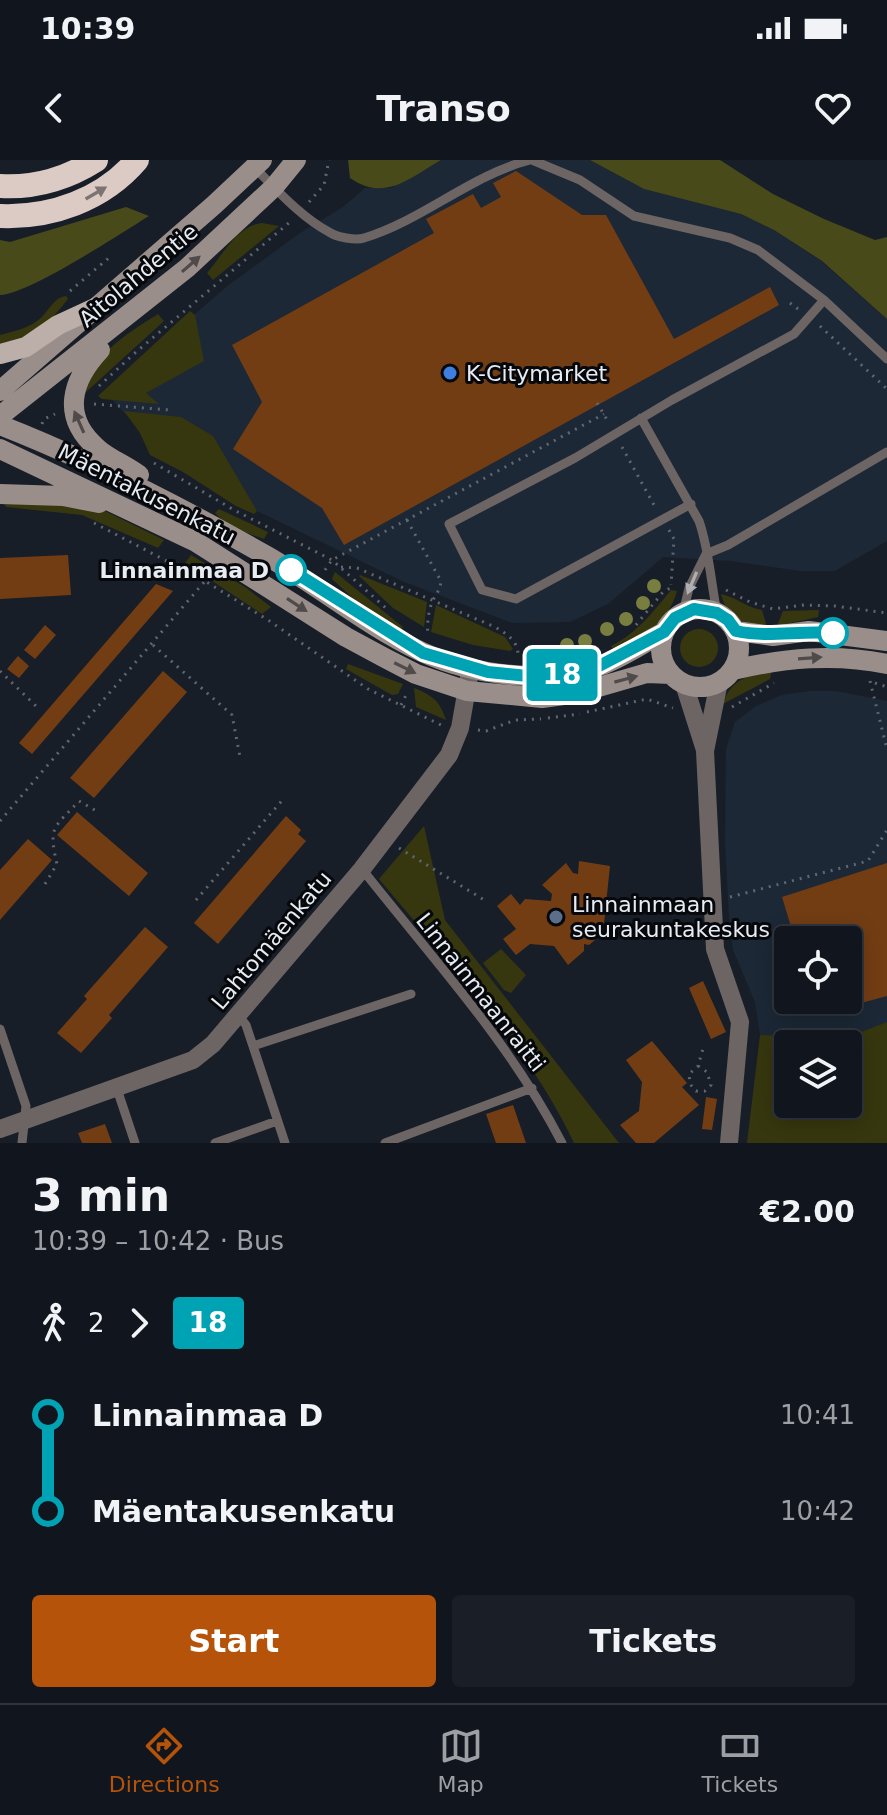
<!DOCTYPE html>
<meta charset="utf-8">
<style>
body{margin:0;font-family:"DejaVu Sans",sans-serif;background:#1a1f27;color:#f1f3f6;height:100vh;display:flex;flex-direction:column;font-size:30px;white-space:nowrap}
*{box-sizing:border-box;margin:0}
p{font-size:26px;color:#9c9fa4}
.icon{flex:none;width:44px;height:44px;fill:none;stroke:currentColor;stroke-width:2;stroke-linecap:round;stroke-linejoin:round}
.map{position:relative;height:983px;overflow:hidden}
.side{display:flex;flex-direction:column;background:#11161e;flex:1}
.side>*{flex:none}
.badge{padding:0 16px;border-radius:6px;font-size:28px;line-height:52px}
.tools{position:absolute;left:774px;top:766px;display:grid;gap:16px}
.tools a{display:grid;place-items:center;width:88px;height:88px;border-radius:8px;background:#11161e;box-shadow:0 4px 20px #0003,0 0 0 2px #30353c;font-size:40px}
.map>.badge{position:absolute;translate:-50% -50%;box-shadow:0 0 0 4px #fff}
.legs{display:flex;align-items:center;gap:12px;height:88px;padding:0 32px;font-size:26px}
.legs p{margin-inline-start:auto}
.summary{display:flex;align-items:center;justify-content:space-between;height:136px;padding:0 32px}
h1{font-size:44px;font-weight:600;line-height:60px}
.action{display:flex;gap:16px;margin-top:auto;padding:16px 32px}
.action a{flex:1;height:92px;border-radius:8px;background:#b45309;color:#fff;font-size:32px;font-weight:600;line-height:92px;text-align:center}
.action a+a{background:#1a1f27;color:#f1f3f6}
ul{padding:0 32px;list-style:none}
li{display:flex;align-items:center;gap:28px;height:96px;font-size:30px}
li i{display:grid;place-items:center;width:12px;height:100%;margin:0 10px;background:currentColor}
li i::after{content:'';width:20px;height:20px;margin:-10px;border:6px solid;border-radius:50%;background:#11161e}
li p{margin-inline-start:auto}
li:first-child i{background:linear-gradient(#0000 50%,currentColor 0)}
li:last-child i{background:linear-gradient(currentColor 50%,#0000 0)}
.status{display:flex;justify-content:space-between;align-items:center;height:56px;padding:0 40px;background:#11161e;direction:ltr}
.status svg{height:22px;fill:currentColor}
header{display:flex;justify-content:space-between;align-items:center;height:104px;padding:0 32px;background:#11161e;font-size:36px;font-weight:600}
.menu{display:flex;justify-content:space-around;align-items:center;height:112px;border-top:2px solid #30353c;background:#11161e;font-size:22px;color:#9c9fa4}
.menu a{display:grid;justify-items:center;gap:4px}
.menu .on{color:#b45309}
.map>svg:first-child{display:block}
.built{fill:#1c2836;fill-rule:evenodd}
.green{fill:#36370e;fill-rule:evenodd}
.forest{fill:#484a19}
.building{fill:#733d14}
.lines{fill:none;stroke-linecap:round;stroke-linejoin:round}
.path{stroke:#616770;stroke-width:3;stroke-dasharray:2 6;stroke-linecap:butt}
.lane{stroke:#6c6563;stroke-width:9}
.street{stroke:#6c6563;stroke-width:18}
.secondary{stroke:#998e8a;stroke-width:20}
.primary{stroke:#bcaea9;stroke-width:20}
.highway{stroke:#dccbc5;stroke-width:24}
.tree{fill:#787e3f}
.oneway{fill:#7c7372}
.oneway2{fill:#504b4b}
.oneway3{fill:#afafb2}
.line-1-casing{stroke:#fff;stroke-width:18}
.line-1{stroke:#00a3b4;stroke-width:12}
.shop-dot{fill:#3f7fe0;stroke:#06080c;stroke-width:3}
.stop-1-dot{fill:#fff;stroke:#00a3b4;stroke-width:4}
.service-dot{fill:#5c6f8a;stroke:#06080c;stroke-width:3}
.labels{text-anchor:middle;stroke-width:6;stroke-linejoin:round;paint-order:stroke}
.street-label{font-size:22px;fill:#e6ecf2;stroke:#06080c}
.poi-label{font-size:22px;fill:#e6ecf2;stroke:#06080c;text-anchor:start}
.stop-label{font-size:22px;font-weight:bold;fill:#e6ecf2;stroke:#06080c;text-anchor:end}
</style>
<div class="status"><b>10:39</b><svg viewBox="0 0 49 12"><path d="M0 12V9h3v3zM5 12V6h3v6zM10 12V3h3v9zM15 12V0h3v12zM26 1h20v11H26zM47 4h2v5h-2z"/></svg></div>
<header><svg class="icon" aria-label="back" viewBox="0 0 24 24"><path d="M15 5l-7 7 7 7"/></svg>Transo<svg class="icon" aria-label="heart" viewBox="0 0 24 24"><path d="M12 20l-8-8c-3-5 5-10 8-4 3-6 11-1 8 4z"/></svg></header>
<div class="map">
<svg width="887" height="983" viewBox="0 0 887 983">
<rect width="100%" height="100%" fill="#171e28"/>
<path class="built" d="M 441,0 L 590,0 L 644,29 L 741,54 L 774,70 L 821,101 L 887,159 L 887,381 L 835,411 L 800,411 L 730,401 L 663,397 L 608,444 L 570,462 L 512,463 L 402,421 L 224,335 L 131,260 L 113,241 L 113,224 L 230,124 L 300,73 L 343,47 L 365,28 L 391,28 Z
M 809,531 L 836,531 L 887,541 L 887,862 L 845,878 L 760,875 L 755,842 L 733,790 L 729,756 L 725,683 L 726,589 L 735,562 L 756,546 L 782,535 ZM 788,780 L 848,780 L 848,840 L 788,840 Z"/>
<path class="green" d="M 262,63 L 279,66 L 213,120 L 207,113 C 223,95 236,66 262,63 Z
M 66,136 L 68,139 C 44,169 36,175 0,187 L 0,175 C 15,171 30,168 42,157 C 50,148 54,138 66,136 Z
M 190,151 L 195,155 L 204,201 L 146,233 L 159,244 L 102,239 L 98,236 Z
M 158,154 L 164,161 L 85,233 C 83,200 134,169 158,154 Z
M 124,251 L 181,257 L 213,276 L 257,351 L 254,354 L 236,346 L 183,312 L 150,295 L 140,273 Z
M 39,340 L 101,349 L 164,380 L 158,388 L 82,355 L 6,347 L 3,343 Z
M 219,349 L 268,372 L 264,379 C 246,373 228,367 215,353 Z
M 191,395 L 245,427 L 271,447 L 262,454 L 185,403 Z
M 335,412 L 403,467 L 400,471 C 374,459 353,438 332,419 Z
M 360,415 L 427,442 L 424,467 L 393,448 L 359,416 Z
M 671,430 L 677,431 C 668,463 643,477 613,489 L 611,486 C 637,473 653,452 671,430 Z
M 721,434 C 736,437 747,448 762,450 L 767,467 C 745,464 727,459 721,434 Z
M 436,445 L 505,477 L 513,489 L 510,491 L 473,485 L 431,472 Z
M 819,450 L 818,457 L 777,466 L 783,451 Z
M680 488a19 19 0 1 1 38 0a19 19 0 1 1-38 0Z
M 348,504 L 403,524 L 398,534 L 392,535 L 346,509 Z
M 772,509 L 770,519 L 723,544 C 730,519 750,515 772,509 Z
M 414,528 C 432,535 440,541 446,560 L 416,547 Z
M 424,666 L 445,760 L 619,983 L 574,983 C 527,884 449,803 379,719 Z
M 501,789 L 526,815 L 511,833 L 504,830 L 483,803 Z
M 887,862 L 887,983 L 747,983 L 760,875 L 845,878 ZM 788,884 L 848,884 L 848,944 L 788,944 Z"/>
<path class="forest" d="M 348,0 L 441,0 C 408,19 385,42 350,18 Z
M 590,0 L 720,0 L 773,34 L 824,59 L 875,80 L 887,77 L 887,159 L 822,101 L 774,70 L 741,54 L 644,29 Z
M 126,47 L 149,56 C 120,74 29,134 0,135 L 0,80 L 10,82 Z"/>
<path class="building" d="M 516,11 L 582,55 L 606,55 L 674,179 L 770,127 L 779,145 L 344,385 L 322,348 L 233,289 L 262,242 L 232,185 L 434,73 L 426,59 L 473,34 L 481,48 L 501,37 L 493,23 Z
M 68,395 L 71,435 L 0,439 L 0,398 Z
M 156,424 L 173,431 L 32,594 L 19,583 Z
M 45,465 L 56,475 L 35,499 L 24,490 Z
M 18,496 L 29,506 L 19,518 L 7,509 Z
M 163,511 L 187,532 L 94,638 L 70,618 Z
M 77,652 L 148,713 L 129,736 L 57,675 Z
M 286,656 L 301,670 L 298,674 L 306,681 L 218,784 L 194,763 Z
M 28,679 L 52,700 L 0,760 L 0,710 Z
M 579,701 L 610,706 L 603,773 L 589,785 L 584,784 L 584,791 L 568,805 L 554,786 L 530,784 L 516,795 L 503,779 L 516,769 L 497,746 L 511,734 L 520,745 L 525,739 L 551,741 L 552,734 L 542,725 L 566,703 L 573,713 L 578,714 Z
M 887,703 L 887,836 L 817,855 L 813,840 L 848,840 L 848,780 L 795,780 L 782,737 Z
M 145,767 L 168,787 L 109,855 L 112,858 L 81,893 L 57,873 L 87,839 L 84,836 Z
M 703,821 L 726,872 L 711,879 L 689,828 Z
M 652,881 L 687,923 L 682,927 L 699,945 L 654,983 L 636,983 L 620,965 L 639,951 L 642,922 L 626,900 Z
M 706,937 L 717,939 L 712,970 L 702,969 Z
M 513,945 L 526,983 L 496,983 L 486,954 Z
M 105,964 L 112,983 L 82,983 L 78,973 Z"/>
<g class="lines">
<path class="path" d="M 309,42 L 324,25 L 329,0
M 70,131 L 111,96
M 790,143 L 798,149
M 820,166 L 887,229
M 99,226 L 136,192 L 290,62
M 597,243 L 609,263
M 94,244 L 170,250
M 42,264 L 44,259 L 55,254
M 622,287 L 655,347
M 154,303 L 234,350 L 332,400 L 387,449
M 407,360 L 441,421 C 440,431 437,432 433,440 C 428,451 427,464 428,475
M 94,363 L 205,421 L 268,460 L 368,529 L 443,566
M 669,370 L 674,379 L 671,425
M 341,407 L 357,408 L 495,467 C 507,474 518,481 518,495
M 325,410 L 332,400 L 604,254
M 726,430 L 750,442 L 773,449 L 804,445 L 835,446 L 887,453
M 636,465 L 663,432 L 674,426
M 153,485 L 232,555 L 240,597
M 0,511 L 38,548
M 870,521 L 887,589
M 875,523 L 887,527
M 401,545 L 408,531
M 732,547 L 774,523
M 587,552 L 647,539 L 673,548
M 548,558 L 580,554
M 478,570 L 486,571 L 515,560 L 541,559
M 0,661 L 205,421
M 399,688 L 486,741
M 45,724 L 57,704 C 48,666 54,668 79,641 L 98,652
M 730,737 L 868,701 L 887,670
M 196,740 L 285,637
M 698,906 L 707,912 L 711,925 L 705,931 L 696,931 L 690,924 L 689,914 L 698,906 L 704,885"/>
<path class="lane" d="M 532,0 L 580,20 L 634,56 L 730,78 L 758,90 L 824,140 L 887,199
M 255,8 C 277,30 301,57 329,72 C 336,77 356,81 364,78 C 423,60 471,15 530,0
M 641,258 L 699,361 C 709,389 711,423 717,453
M 691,344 L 516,439 L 482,430 L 449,364 L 575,298 L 672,240 L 794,174 L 824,140
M 683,453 L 689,428 L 706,394 L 728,385 L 887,292
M 362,709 C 432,798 510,882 562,983
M 238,855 L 246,865 L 285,983
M 0,869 L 26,946 L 22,983
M 253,886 L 411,834
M 117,929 L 135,983
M 215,983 L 277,961
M 385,983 L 532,928"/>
<path class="street" d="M 719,522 L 705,591 L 715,789 L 740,862 L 729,983
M 684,524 L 705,590
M 0,969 L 193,900 L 213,884 L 362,709 L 449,595 L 460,568 L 469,517"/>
<path class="secondary" d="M 100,190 C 71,221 61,257 97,288 C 109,299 126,305 139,315
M 0,231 L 214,45 L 262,0
M 0,256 L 187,108 L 274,27 L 296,0
M 0,265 C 92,301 181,347 267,396 C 319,426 367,466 422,492 C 471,515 548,525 599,506 C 622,498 643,483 664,472
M 0,289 L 196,382 L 346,477 L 385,498 L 416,514 L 467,531 L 542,538 L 578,533 L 647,513 L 671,514
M 0,334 L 63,336 L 99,343
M661 488a39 39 0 1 1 78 0a39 39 0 1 1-78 0Z
M 736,471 L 773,476 L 809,471 L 887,481
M 733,510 C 785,498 834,493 887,504"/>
<path class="primary" d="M 0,194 L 26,187 L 58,165 L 97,147"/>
<path class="highway" d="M 0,26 C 36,28 66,19 96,0
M 0,56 C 51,58 103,40 137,0"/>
</g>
<g class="tree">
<circle cx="654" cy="426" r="7"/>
<circle cx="643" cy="443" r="7"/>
<circle cx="626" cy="459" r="7"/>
<circle cx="607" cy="469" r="7"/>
<circle cx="585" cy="481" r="7"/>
<circle cx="567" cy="485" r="7"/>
</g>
<defs><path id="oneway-solid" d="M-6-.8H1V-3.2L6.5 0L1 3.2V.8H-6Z" transform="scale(2)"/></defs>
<use class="oneway" href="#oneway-solid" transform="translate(96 33) rotate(-30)"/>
<g class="oneway2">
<use href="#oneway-solid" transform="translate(191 104) rotate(-41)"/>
<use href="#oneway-solid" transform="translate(79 262) rotate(-114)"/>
<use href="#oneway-solid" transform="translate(297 445) rotate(33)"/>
<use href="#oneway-solid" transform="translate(810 498) rotate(-4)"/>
<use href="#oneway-solid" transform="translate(405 508) rotate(26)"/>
<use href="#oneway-solid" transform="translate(626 519) rotate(-15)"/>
</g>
<use class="oneway3" href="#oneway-solid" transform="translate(692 423) rotate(113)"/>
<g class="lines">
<defs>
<path id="line-1" d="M 291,410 L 423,493 L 488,512 L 528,516 L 562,515 L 599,506 L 664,472 L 675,458 L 694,449 L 717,453 L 728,460 L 736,471 C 769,478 800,470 833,473"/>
</defs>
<use href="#line-1" class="line-1-casing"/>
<use href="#line-1" class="line-1"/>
</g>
<circle class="shop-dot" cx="450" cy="213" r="8"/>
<g class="stop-1-dot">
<circle cx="291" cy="410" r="14"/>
<circle cx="833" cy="473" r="14"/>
</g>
<circle class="service-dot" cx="556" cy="757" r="8"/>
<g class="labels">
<g class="street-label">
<text transform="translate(138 115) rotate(-40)" y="8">Aitolahdentie</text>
<text transform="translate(147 334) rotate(27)" y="8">Mäentakusenkatu</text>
<text transform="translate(271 780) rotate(-50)" y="8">Lahtomäenkatu</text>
<text transform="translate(481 832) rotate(52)" y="8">Linnainmaanraitti</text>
</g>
<g class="poi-label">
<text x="466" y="221">K-Citymarket</text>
<text x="572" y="752">Linnainmaan<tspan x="572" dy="25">seurakuntakeskus</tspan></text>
</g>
<g class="stop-label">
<text x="269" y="418">Linnainmaa D</text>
</g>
</g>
</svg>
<div class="tools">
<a><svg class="icon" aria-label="locate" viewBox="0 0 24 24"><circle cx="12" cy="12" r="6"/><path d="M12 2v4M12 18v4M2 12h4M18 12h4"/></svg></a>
<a><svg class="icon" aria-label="layers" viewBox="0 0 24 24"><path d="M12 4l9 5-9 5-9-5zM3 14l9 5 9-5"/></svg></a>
</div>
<b class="badge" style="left:562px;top:515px;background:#00a3b4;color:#fff">18</b>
</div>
<section class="side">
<div class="summary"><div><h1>3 min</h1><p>10:39 – 10:42 · Bus</p></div><b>€2.00</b></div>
<div class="legs"><svg class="icon" aria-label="walk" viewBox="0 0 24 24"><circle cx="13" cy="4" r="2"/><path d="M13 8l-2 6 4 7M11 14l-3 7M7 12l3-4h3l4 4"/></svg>2<svg class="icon" aria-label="forward" viewBox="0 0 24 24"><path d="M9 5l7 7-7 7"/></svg><b class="badge" style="background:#00a3b4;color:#fff">18</b></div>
<ul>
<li><i style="color:#00a3b4"></i><b>Linnainmaa D</b><p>10:41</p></li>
<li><i style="color:#00a3b4"></i><b>Mäentakusenkatu</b><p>10:42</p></li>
</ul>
<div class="action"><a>Start</a><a>Tickets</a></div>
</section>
<nav class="menu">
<a class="on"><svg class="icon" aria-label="directions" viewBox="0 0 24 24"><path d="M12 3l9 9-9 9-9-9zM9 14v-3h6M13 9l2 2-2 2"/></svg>Directions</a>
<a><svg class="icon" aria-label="map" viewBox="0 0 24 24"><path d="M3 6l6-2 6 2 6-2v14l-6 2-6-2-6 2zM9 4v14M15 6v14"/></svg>Map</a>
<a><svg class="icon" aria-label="tickets" viewBox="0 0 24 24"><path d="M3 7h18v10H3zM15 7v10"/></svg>Tickets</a>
</nav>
